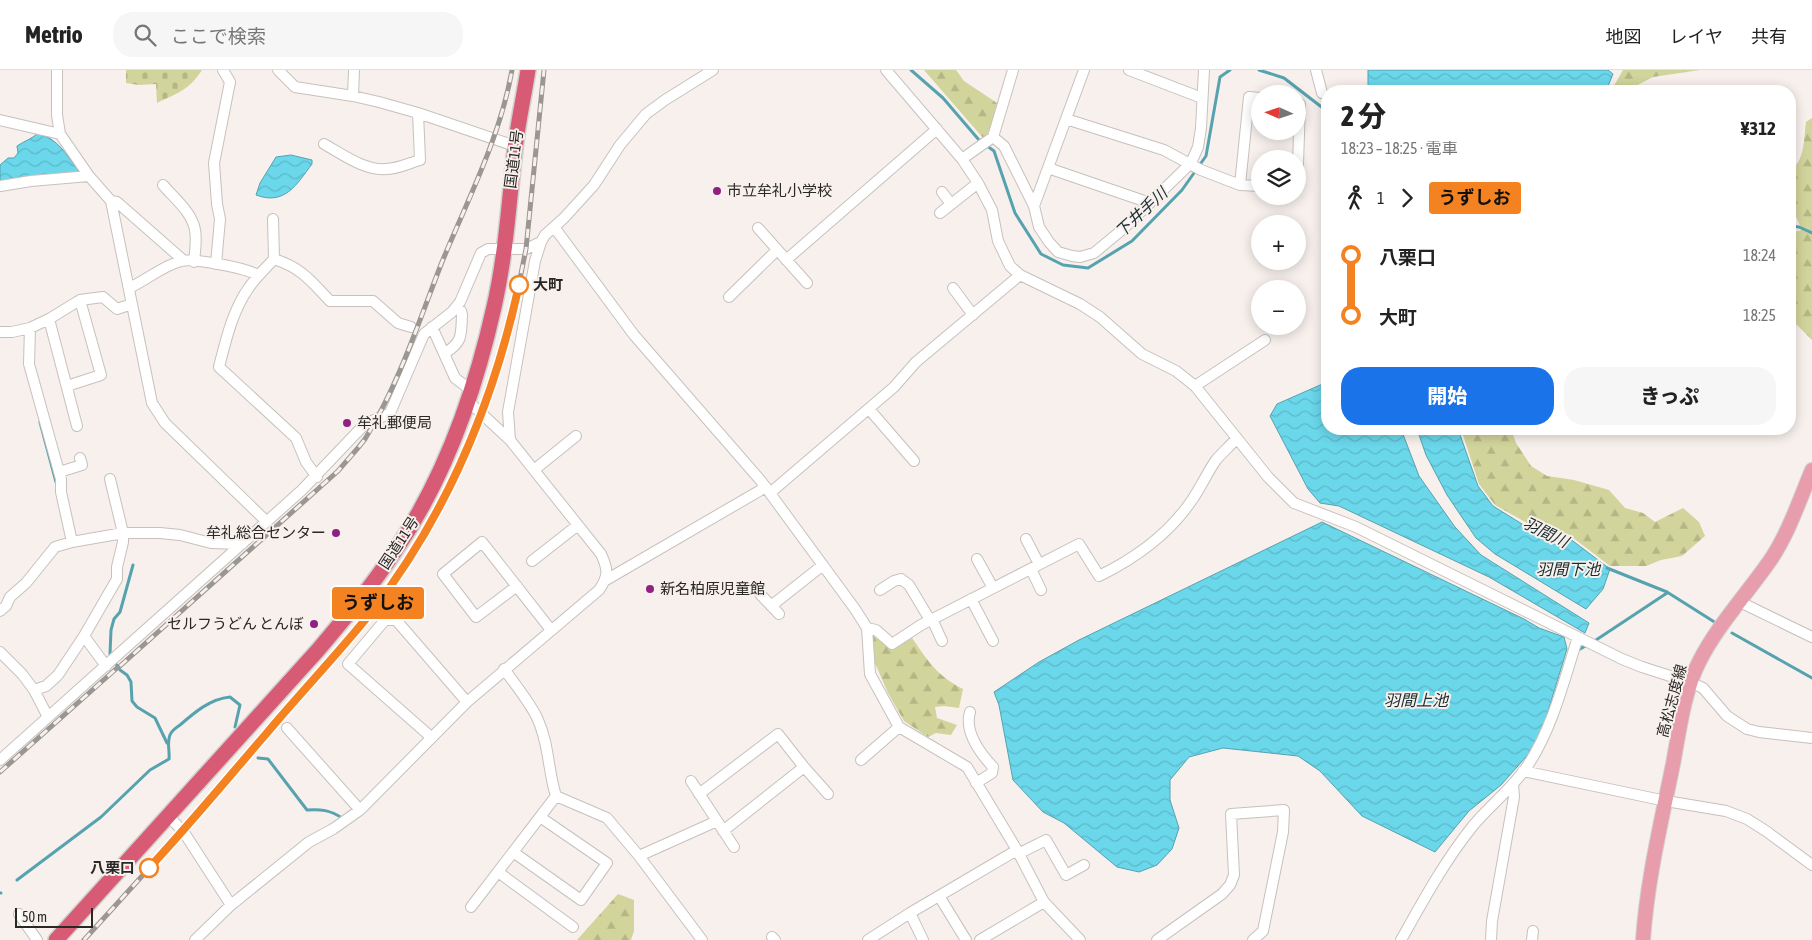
<!DOCTYPE html>
<html lang="ja">
<meta charset="utf-8">
<style>
body{margin:0;font-family:"Asap Condensed","Noto Sans JP",sans-serif;background:#f6f6f6;color:#222;height:100vh;display:flex;flex-direction:column;font-size:19px;white-space:nowrap}
*{box-sizing:border-box;margin:0}
p{font-size:16px;color:#767676}
.icon{flex:none;width:28px;height:28px;fill:none;stroke:currentColor;stroke-width:2;stroke-linecap:round;stroke-linejoin:round}
.map{position:relative;flex:1;overflow:hidden}
.sheet{position:absolute;left:1321px;top:15px;width:475px;height:350px;display:flex;flex-direction:column;background:#fff;border-radius:20px;box-shadow:0 2px 12px #0003}
.sheet>*{flex:none}
.badge{padding:0 10px;border-radius:4px;font-size:18px;line-height:32px}
.needle{width:32px;rotate:273deg}
.tools{position:absolute;left:1251px;top:15px;display:grid;gap:10px}
.tools a{display:grid;place-items:center;width:55px;height:55px;border-radius:50%;background:#fff;box-shadow:0 2px 12px #0003;font-size:25px}
.scale{position:absolute;left:15px;bottom:12px;width:78px;box-sizing:border-box;padding-left:5px;border:2px solid #2a2826;border-top:0;font-size:14px;line-height:18px;white-space:nowrap;color:#2a2826;-webkit-text-stroke:4px #f7f0ec;paint-order:stroke}
.map>.badge{position:absolute;translate:-50% -50%;box-shadow:0 0 0 2px #fff}
.legs{display:flex;align-items:center;gap:8px;height:55px;padding:0 20px;font-size:16px}
.legs p{margin-inline-start:auto}
.overview{display:flex;align-items:center;justify-content:space-between;height:85px;padding:0 20px}
h1{font-size:28px;font-weight:800;line-height:38px}
.action{display:flex;gap:10px;margin-top:auto;padding:10px 20px}
.action a{flex:1;height:58px;border-radius:20px;background:#1a73e8;color:#fff;font-size:20px;font-weight:800;line-height:58px;text-align:center}
.action a+a{background:#f6f6f6;color:#222}
ul{padding:0 20px;list-style:none}
li{display:flex;align-items:center;gap:18px;height:60px;font-size:19px}
li i{display:grid;place-items:center;width:8px;height:100%;margin:0 6px;background:currentColor}
li i::after{content:'';width:12px;height:12px;margin:-6px;border:4px solid;border-radius:50%;background:#fff}
li p{margin-inline-start:auto}
li:first-child i{background:linear-gradient(#0000 50%,currentColor 0)}
li:last-child i{background:linear-gradient(currentColor 50%,#0000 0)}
header{display:flex;align-items:center;gap:30px;box-sizing:border-box;height:70px;padding:0 25px;background:#fff;border-bottom:1px solid #e0e0e0}
header strong{font-size:24px}
nav{display:flex;gap:28px;margin-inline-start:auto;font-size:18px}
.search{width:350px;height:45px;background:#f6f6f6;display:flex;align-items:center;gap:12px;box-sizing:border-box;padding:0 18px;border-radius:20px;color:#767676;font-size:19px}
.map>svg:first-child{display:block}
.forest{fill:url(#forest-firs)}
.cemetery{fill:url(#cemetery-stones)}
.water{fill:url(#water-waves);stroke:#57a2af}
.lines{fill:none;stroke-linecap:round;stroke-linejoin:round}
.stream{stroke:#57a2af;stroke-width:3}
.minor-casing{stroke:#c7c1be;stroke-width:12}
.major-casing{stroke:#d0d0cf;stroke-width:16}
.highway-casing{stroke:#d0d0cf;stroke-width:18}
.minor{stroke:#fff;stroke-width:10}
.major{stroke:#e89dad;stroke-width:14}
.highway{stroke:#d85b76;stroke-width:15}
.rail-casing{stroke:#9a9692;stroke-width:5}
.rail{stroke:#f7f0ec;stroke-width:3;stroke-dasharray:9;stroke-linecap:butt}
.line-1-casing{stroke:#fff;stroke-width:11}
.line-1{stroke:#f58220;stroke-width:8}
.poi-dot{fill:#902183;stroke:#f7f0ec;stroke-width:2}
.stop-1-dot{fill:#fff;stroke:#f58220;stroke-width:2.5}
.labels{text-anchor:middle;stroke-width:4;stroke-linejoin:round;paint-order:stroke}
.street-label{font-size:15px;fill:#2a2826;stroke:#f7f0ec}
.poi-label{font-size:15px;fill:#2a2826;stroke:#f7f0ec;text-anchor:start}
.stop-label{font-size:15px;font-weight:bold;fill:#2a2826;stroke:#f7f0ec;text-anchor:start}
.water-label{font-size:16px;font-style:italic;fill:#192d31;stroke:#f7f0ec}
</style>
<header>
<strong>Metrio</strong>
<div class="search"><svg class="icon" aria-label="search" viewBox="0 0 24 24"><circle cx="10" cy="10" r="6"/><path d="M15 15l6 6"/></svg>ここで検索</div>
<nav><a>地図</a><a>レイヤ</a><a>共有</a></nav>
</header>
<div class="map">
<svg width="1812" height="870" viewBox="0 0 1812 870">
<defs>
<pattern id="forest-firs" width="22" height="20" patternUnits="userSpaceOnUse" patternTransform="scale(1.25)"><rect width="22" height="20" fill="#d1d49b"/><path d="M5 1l3.5 6h-7zM16 11l3.5 6h-7z" fill="#b4b685"/></pattern>
<pattern id="cemetery-stones" width="16" height="16" patternUnits="userSpaceOnUse" patternTransform="scale(1.25)"><rect width="16" height="16" fill="#d1d49b"/><path d="M2 7V4a2 2 0 0 1 4 0v3zM10 15v-3a2 2 0 0 1 4 0v3z" fill="#b4b685"/></pattern>
<pattern id="water-waves" width="16" height="10" patternUnits="userSpaceOnUse" patternTransform="scale(1.25)"><rect width="16" height="10" fill="#6ad7ea"/><path d="M0 5q4-4 8 0t8 0" fill="none" stroke="#5cb9c9"/></pattern>
</defs>
<rect width="100%" height="100%" fill="#f7f0ec"/>
<path class="forest" d="M 924,0 L 956,0 L 964,11 L 997,33 L 991,57 L 984,69 Z
M 1623,0 L 1700,0 L 1653,7 L 1626,21 L 1611,21 Z
M 1812,48 L 1812,270 L 1790,248 L 1790,163 L 1802,160 L 1790,133 L 1790,99 C 1805,94 1804,66 1806,52 Z
M 1461,359 L 1511,359 L 1516,373 L 1531,396 L 1547,406 L 1574,410 L 1609,420 L 1625,438 L 1643,443 L 1655,452 L 1683,438 L 1699,452 L 1705,466 L 1682,486 L 1661,490 L 1646,496 L 1610,496 L 1568,464 L 1555,469 L 1495,435 L 1479,414 Z
M 872,565 L 891,578 L 912,568 C 929,592 936,605 963,619 L 959,638 L 944,636 L 935,637 L 937,648 L 957,655 L 951,665 L 936,663 L 928,667 L 904,651 L 888,623 L 875,593 Z
M 618,824 L 634,830 L 634,861 L 631,870 L 577,870 Z"/>
<path class="cemetery" d="M 126,0 L 202,0 C 188,21 179,22 157,33 L 156,14 L 139,15 L 126,13 Z"/>
<path class="water" d="M 1368,0 L 1608,0 L 1613,4 L 1606,21 L 1368,21 Z
M 38,63 C 59,70 65,83 78,100 L 77,103 L 0,114 L 0,95 L 8,88 L 14,88 L 18,83 L 17,76 C 24,71 32,69 38,63 Z
M 291,85 L 312,90 L 312,94 C 297,114 285,136 256,125 L 260,113 L 276,87 Z
M 1327,312 L 1328,359 L 1401,359 L 1419,406 L 1455,457 L 1481,485 L 1589,553 L 1585,563 L 1489,507 L 1339,436 L 1320,433 L 1308,419 L 1270,346 L 1277,334 Z
M 1417,359 L 1458,359 L 1478,416 L 1493,436 L 1556,475 L 1565,465 L 1610,499 L 1603,519 L 1586,539 L 1495,484 L 1476,468 L 1447,425 L 1426,385 Z
M 1322,452 L 1524,549 L 1539,558 L 1564,567 L 1567,579 L 1545,651 L 1533,679 L 1501,715 L 1469,741 L 1435,782 L 1362,746 L 1320,701 L 1298,686 L 1223,678 L 1189,687 L 1170,710 L 1170,730 L 1179,758 L 1172,779 L 1157,795 L 1139,802 L 1117,797 L 1064,753 L 1043,742 L 1013,710 L 999,635 L 994,622 L 1039,592 L 1079,570 Z"/>
<g class="lines">
<path class="stream" d="M 911,0 L 943,28 L 979,70 L 994,81 L 1015,143 L 1041,184 L 1063,195 L 1088,198 L 1132,171 L 1182,120 L 1206,86 L 1220,7 L 1230,0
M 1259,0 L 1284,8 L 1328,42
M 1790,156 L 1799,157 L 1812,163
M 40,352 L 56,412
M 1607,498 L 1667,522 L 1716,553
M 1732,563 L 1812,608
M 1593,572 L 1667,523
M 1575,582 L 1587,575
M 110,584 L 111,560 L 114,549 L 120,542 L 133,495
M 116,594 L 120,600 L 127,605 L 131,612 L 132,631 L 137,637 L 155,648 L 167,673
M 258,688 L 268,689 L 307,740 C 321,739 330,740 342,748
M 17,810 L 101,747 L 150,700 L 169,689 C 170,680 166,671 171,663 C 173,660 177,657 180,655 C 195,642 210,629 230,627 L 240,635 L 235,657
M 0,823 L 1,823"/>
<defs>
<path id="minor" d="M 57,0 L 57,45 L 60,64 L 89,106 L 111,131 L 152,333 L 165,353 L 266,451
M 278,0 L 295,17 L 353,26 L 379,32 L 418,43 L 515,76
M 886,0 L 962,89 L 978,113 L 992,140 L 998,171 L 1010,196 L 1020,205 L 1080,234 L 1100,247 L 1142,284 L 1176,301 L 1195,316 L 1268,407 L 1294,433 L 1356,457 L 1622,589 L 1642,597 L 1692,613 L 1703,618 L 1727,646 L 1747,659 L 1759,662 L 1812,668
M 1129,0 L 1202,28
M 1316,0 L 1322,23
M 353,26 L 354,0
M 1298,33 L 1300,34 L 1298,94
M 1066,49 L 1164,80 L 1201,100 L 1240,115 L 1260,116
M 0,50 L 60,64
M 993,67 L 1004,76 L 1034,136 L 1039,157 L 1049,172 L 1058,182 L 1072,186 L 1080,187 L 1094,183 L 1123,159 L 1191,93 L 1198,77 L 1201,58 L 1204,0
M 324,74 C 342,84 365,101 386,99 C 398,99 409,93 420,90 L 418,43
M 962,89 L 993,67 L 1013,0
M 1048,98 L 1150,133
M 163,115 C 174,128 192,142 195,160 C 197,170 195,181 194,192
M 1240,115 L 1249,27 L 1260,28
M 0,116 L 31,111 L 89,106
M 942,122 L 951,134
M 111,131 L 117,132 L 183,190
M 1034,136 L 1084,0
M 940,143 L 978,113
M 273,149 L 274,189 C 266,198 257,206 250,216 C 233,239 226,269 219,297 L 296,368 L 306,392 L 317,407
M 554,157 L 634,265 L 761,411 L 855,539 L 867,558 L 870,604 L 899,657 L 967,697 L 1017,780 L 1044,832 L 1080,870
M 758,158 L 807,213
M 274,189 C 302,198 311,211 330,231 L 373,231 L 398,253 L 411,257
M 786,190 L 937,59
M 216,194 L 220,149 L 217,134 L 214,93 L 230,12 L 223,0
M 129,218 C 147,210 162,196 181,191 C 195,188 245,198 258,205
M 953,218 L 973,245
M 729,227 L 777,180
M 49,249 L 77,356
M 432,257 L 455,308 L 472,321
M 30,258 L 29,294 L 61,409 L 61,422 L 72,472
M 0,262 L 12,262 L 30,258 L 49,249 L 80,230 L 103,227 L 117,239 L 132,234
M 445,283 C 463,272 461,265 462,245 L 461,241 L 456,237
M 67,316 L 101,305 L 80,230
M 1195,316 L 1265,270
M 468,331 L 510,370
M 869,339 L 914,391
M 534,400 L 576,366
M 59,402 L 82,395 L 80,388
M 770,423 L 894,317 L 916,292 L 1020,205
M 1026,469 L 1039,494
M 977,489 L 993,518
M 532,491 L 578,455
M 1031,499 L 1041,520
M 606,510 L 766,417
M 517,516 L 476,547 L 443,504 L 482,472 L 551,560
M 880,520 L 894,511 L 901,509 L 909,515 L 930,550
M 760,524 L 779,544
M 971,529 L 993,571
M 1740,532 L 1812,567
M 771,536 L 823,495
M 0,541 L 6,536 L 10,527 L 26,513 L 55,477 L 72,472 L 123,463 L 160,463 L 180,465 L 211,473 L 242,474
M 932,549 L 942,571
M 867,558 L 876,560 L 892,574 L 921,555 L 1079,474 L 1099,506 C 1136,488 1169,464 1192,430 C 1201,417 1207,403 1216,390 C 1222,383 1230,376 1237,368
M 84,566 L 106,596
M 0,582 L 22,604 L 34,620 L 48,647
M 504,599 C 514,613 532,635 538,650 C 549,674 548,701 556,726 L 607,748 L 639,786 L 702,870
M 34,620 L 46,616 L 58,605 L 84,566 L 117,509 L 117,497 L 123,472 L 123,463 L 110,409
M 970,642 C 964,662 980,683 993,697 L 992,703 L 976,713
M 287,658 L 360,740
M 431,667 L 348,594 L 385,550 L 396,550 L 467,632
M 0,690 L 302,420 L 363,356 C 371,350 381,348 390,343 L 424,264 L 452,242 L 460,232 L 481,183 L 488,179 L 526,179 L 541,172
M 861,690 L 899,657
M 1523,701 L 1666,731 L 1726,741 L 1747,749 L 1766,761 L 1812,795
M 691,711 L 734,777
M 699,724 L 778,664 L 804,697 L 828,724
M 168,746 L 183,761 L 231,835
M 723,761 L 804,697
M 513,782 L 581,830 L 607,793 L 540,747
M 1018,784 L 1046,770 L 1066,805 L 1084,795
M 639,786 L 717,751
M 498,802 L 573,857
M 939,826 L 966,870
M 471,837 L 556,726
M 910,843 L 923,870
M 19,844 L 37,870
M 772,867 L 775,870
M 195,870 L 231,835 L 309,772 L 333,759 L 360,740 L 467,632 L 599,520 C 609,506 608,499 601,484 L 510,370 L 508,342 L 535,191 L 541,172 L 545,165 L 564,148 L 594,115 L 620,75 L 646,44 L 665,30 L 713,0
M 868,870 L 910,843 L 1017,780
M 980,870 L 1044,832
M 1157,870 L 1222,824 L 1230,815 L 1234,805 L 1231,744 L 1284,740 L 1283,762 L 1263,861 L 1253,870
M 1401,870 C 1423,831 1444,792 1472,757 C 1490,735 1513,718 1528,695 C 1553,657 1564,610 1578,567
M 1491,870 L 1492,851 L 1514,727 L 1513,714
M 1532,870 L 1533,861"/>
<path id="major" d="M 1643,870 C 1647,811 1661,753 1673,694 C 1679,662 1684,621 1699,592 C 1717,556 1746,525 1769,492 C 1788,465 1799,431 1812,400"/>
<path id="highway" d="M 56,870 L 318,580 C 345,548 372,516 395,481 C 445,408 475,322 494,237 C 506,185 509,131 515,79 C 518,52 524,26 528,0"/>
</defs>
<use href="#minor" class="minor-casing"/>
<use href="#major" class="major-casing"/>
<use href="#highway" class="highway-casing"/>
<use href="#minor" class="minor"/>
<use href="#major" class="major"/>
<use href="#highway" class="highway"/>
<defs>
<path id="rail" d="M 120,596 L 338,401 C 347,390 357,380 365,369 C 399,314 419,251 442,192 C 468,129 500,68 512,0
M 0,702 L 117,598
M 84,870 L 183,761 L 347,572 L 373,539 L 397,506 L 439,438 L 459,399 L 481,349 L 499,295 L 511,253 L 526,179 L 544,0"/>
</defs>
<use href="#rail" class="rail-casing"/>
<use href="#rail" class="rail"/>
</g>
<g class="lines">
<defs>
<path id="line-1" d="M 149,798 C 190,754 227,709 266,664 C 301,622 339,583 373,540 C 447,444 493,334 519,215"/>
</defs>
<use href="#line-1" class="line-1-casing"/>
<use href="#line-1" class="line-1"/>
</g>
<g class="poi-dot">
<circle cx="717" cy="121" r="5"/>
<circle cx="347" cy="353" r="5"/>
<circle cx="336" cy="463" r="5"/>
<circle cx="650" cy="519" r="5"/>
<circle cx="314" cy="554" r="5"/>
</g>
<g class="stop-1-dot">
<circle cx="519" cy="215" r="9"/>
<circle cx="149" cy="798" r="9"/>
</g>
<g class="labels">
<g class="street-label">
<text transform="translate(514 89) rotate(-83)" y="5">国道11号</text>
<text transform="translate(399 473) rotate(-57)" y="5">国道11号</text>
<text transform="translate(1672 631) rotate(-75)" y="5">高松志度線</text>
</g>
<g class="poi-label">
<text x="727" y="126">市立牟礼小学校</text>
<text x="357" y="358">牟礼郵便局</text>
<text x="326" y="468" text-anchor="end">牟礼総合センター</text>
<text x="660" y="524">新名柏原児童館</text>
<text x="304" y="559" text-anchor="end">セルフうどん とんぼ</text>
</g>
<g class="stop-label">
<text x="533" y="220">大町</text>
<text x="135" y="803" text-anchor="end">八栗口</text>
</g>
<g class="water-label">
<text transform="translate(1141 142) rotate(-43)" y="6">下井手川</text>
<text transform="translate(1546 462) rotate(26)" y="6">羽間川</text>
<text x="1568" y="505">羽間下池</text>
<text x="1416" y="636">羽間上池</text>
</g>
</g>
</svg>
<div class="tools">
<a><svg class="needle" viewBox="-14 -14 28 28"><path d="M0-13l5 13h-10z" fill="#e53935"/><path d="M0 13l5-13h-10z" fill="#767676"/></svg></a>
<a><svg class="icon" aria-label="layers" viewBox="0 0 24 24"><path d="M12 4l9 5-9 5-9-5zM3 14l9 5 9-5"/></svg></a>
<a>+</a>
<a>−</a>
</div>
<div class="scale">50 m</div>
<b class="badge" style="left:378px;top:533px;background:#f58220;color:#111">うずしお</b>
<section class="sheet">
<div class="overview"><div><h1>2 分</h1><p>18:23 – 18:25 · 電車</p></div><b>¥312</b></div>
<div class="legs"><svg class="icon" aria-label="walk" viewBox="0 0 24 24"><circle cx="13" cy="4" r="2"/><path d="M13 8l-2 6 4 7M11 14l-3 7M7 12l3-4h3l4 4"/></svg>1<svg class="icon" aria-label="forward" viewBox="0 0 24 24"><path d="M9 5l7 7-7 7"/></svg><b class="badge" style="background:#f58220;color:#111">うずしお</b></div>
<ul>
<li><i style="color:#f58220"></i><b>八栗口</b><p>18:24</p></li>
<li><i style="color:#f58220"></i><b>大町</b><p>18:25</p></li>
</ul>
<div class="action"><a>開始</a><a>きっぷ</a></div>
</section>
</div>
